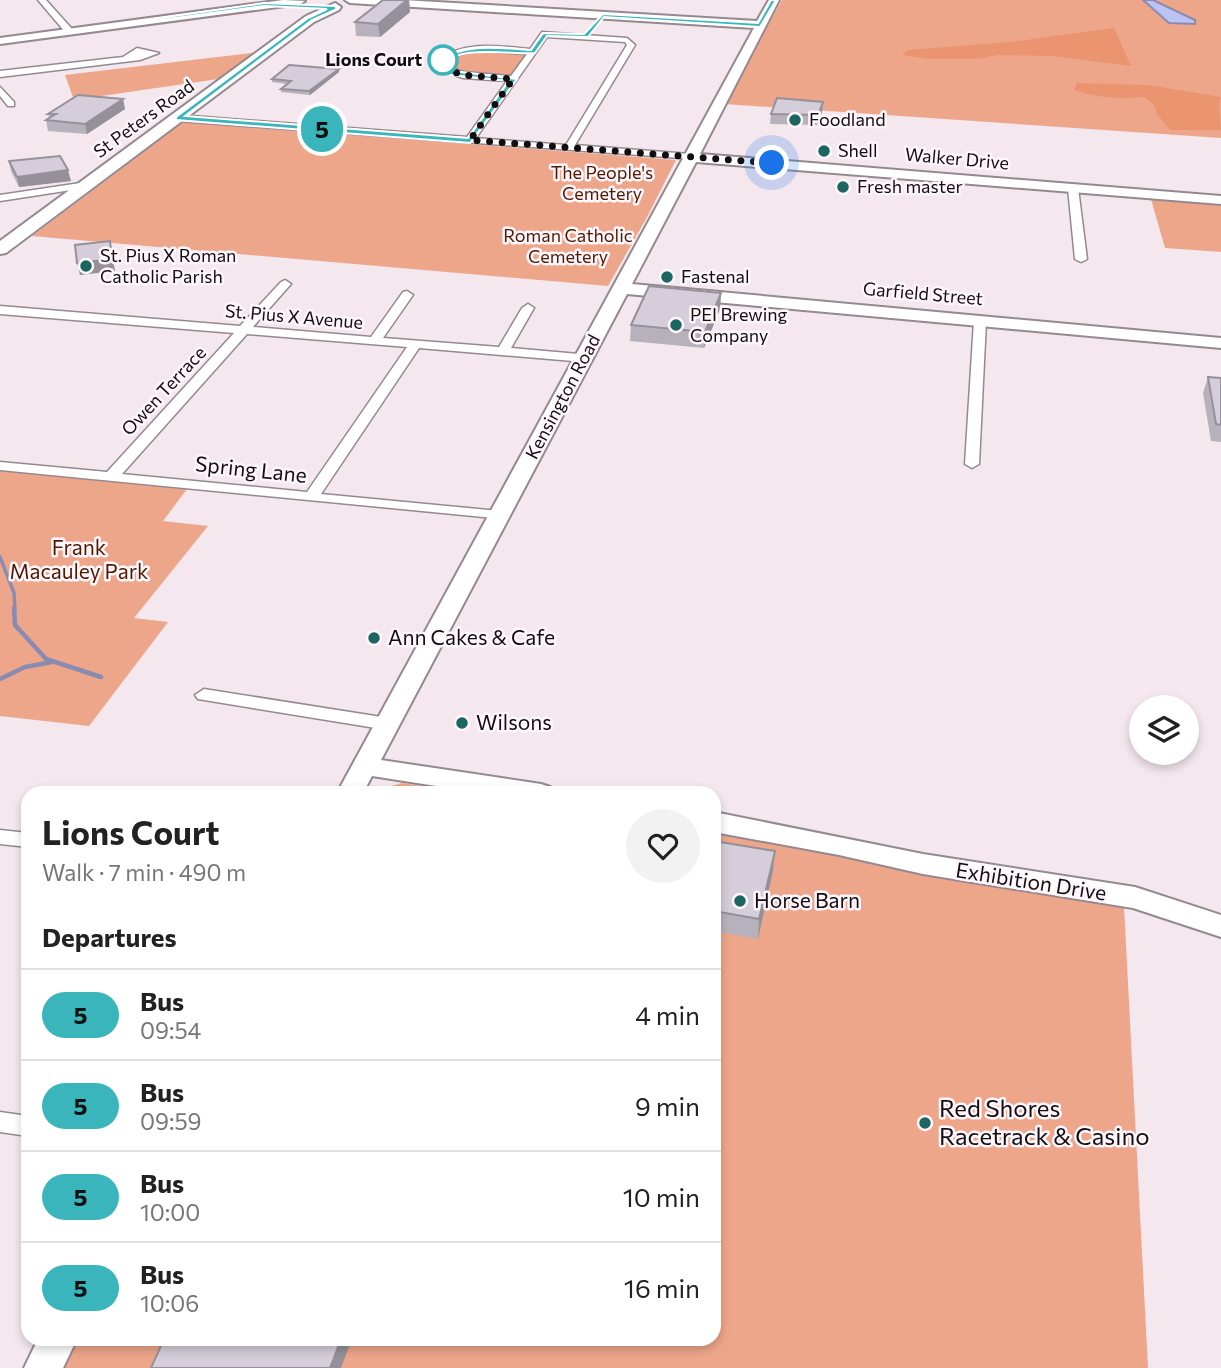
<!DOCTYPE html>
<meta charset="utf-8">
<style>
body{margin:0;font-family:Commissioner,sans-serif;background:#f2f2f2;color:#222;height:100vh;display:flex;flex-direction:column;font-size:26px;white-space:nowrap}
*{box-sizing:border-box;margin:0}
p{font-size:23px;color:#767676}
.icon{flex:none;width:38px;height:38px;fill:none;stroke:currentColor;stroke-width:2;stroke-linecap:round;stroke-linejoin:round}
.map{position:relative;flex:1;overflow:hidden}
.sheet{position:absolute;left:21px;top:786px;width:700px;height:560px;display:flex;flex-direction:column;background:#fff;border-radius:21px;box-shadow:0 4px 10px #0003}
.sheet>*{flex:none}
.badge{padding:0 14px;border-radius:23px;font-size:24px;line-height:46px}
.tools{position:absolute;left:1129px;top:695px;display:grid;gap:14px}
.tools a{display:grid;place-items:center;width:70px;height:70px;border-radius:50%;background:#fff;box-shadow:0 4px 10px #0003;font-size:35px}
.you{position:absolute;width:35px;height:35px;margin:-18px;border:5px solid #fff;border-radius:50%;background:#1a73e8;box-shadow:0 0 0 10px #1a73e833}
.map>.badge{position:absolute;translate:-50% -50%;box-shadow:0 0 0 4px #fff}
h2{padding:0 21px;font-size:26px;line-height:63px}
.round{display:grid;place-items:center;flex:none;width:74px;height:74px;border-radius:37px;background:#f2f2f2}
.head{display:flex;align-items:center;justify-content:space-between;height:119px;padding:0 21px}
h1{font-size:33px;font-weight:700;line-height:52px}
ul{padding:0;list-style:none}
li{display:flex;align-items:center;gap:21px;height:91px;padding:0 21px;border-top:2px solid #e0e0e0}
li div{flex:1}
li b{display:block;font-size:26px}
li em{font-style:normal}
li .badge{min-width:77px;font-weight:700;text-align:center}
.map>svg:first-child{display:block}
.green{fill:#eda68a}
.forest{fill:#eb9470}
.water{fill:#bcc3f4;stroke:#898cb0;stroke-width:2}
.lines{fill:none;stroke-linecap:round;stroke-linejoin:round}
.stream-far1{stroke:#898cb0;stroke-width:3.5}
.stream{stroke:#898cb0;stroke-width:4.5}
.street-casing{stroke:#958990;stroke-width:3}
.secondary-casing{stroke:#958990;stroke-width:4}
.primary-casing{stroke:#958990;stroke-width:4}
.street{fill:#fff;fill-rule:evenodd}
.secondary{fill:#fff;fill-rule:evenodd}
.primary{fill:#fff;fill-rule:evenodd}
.wall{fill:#b7b1bb}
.shaded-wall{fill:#959099}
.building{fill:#d5ceda;stroke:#959099;stroke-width:2}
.line{fill:#39b5bb;stroke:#fff;stroke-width:2}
.walk{stroke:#110d10;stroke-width:7;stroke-dasharray:0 12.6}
.stop-dot{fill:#fff;stroke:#39b5bb;stroke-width:3.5}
.poi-dot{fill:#1b6660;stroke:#fef6fa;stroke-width:2.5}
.labels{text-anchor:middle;stroke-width:5;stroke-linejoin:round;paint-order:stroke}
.far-stop-label{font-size:18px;font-weight:bold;fill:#110d10;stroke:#fef6fa;text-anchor:end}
.far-street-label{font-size:18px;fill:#110d10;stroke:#fef6fa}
.far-poi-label{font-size:18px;fill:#110d10;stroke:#fef6fa;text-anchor:start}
.far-park-label{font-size:18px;fill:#4f1900;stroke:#fef6fa}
.street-label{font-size:21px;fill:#110d10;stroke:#fef6fa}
.park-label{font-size:21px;fill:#4f1900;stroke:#fef6fa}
.poi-label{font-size:21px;fill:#110d10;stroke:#fef6fa;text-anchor:start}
.near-poi-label{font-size:24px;fill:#110d10;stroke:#fef6fa;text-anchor:start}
</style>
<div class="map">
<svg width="1221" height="1368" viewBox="0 0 1221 1368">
<rect width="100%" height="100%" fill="#f4e7ee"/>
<path class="green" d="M 782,0 L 1221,0 L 1221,138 L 724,104 Z
M 482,51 L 529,53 L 511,77 L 464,74 L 444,67 L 446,60 L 459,54 Z
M 261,52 L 225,78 L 74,100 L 65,75 Z
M 183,122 L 676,160 L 647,217 L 608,286 L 32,236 Z
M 1151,199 L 1221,205 L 1221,252 L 1165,248 Z
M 0,471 L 187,489 L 163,521 L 208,526 L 134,618 L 168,622 L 89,726 L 0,716 Z
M 402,783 L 465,793 L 367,793 Z
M 714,833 L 1124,906 L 1148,1368 L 60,1368 L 75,1339 L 714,1339 Z"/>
<path class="forest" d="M 1114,28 L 1131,66 L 1052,56 L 998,55 L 976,59 L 927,59 L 902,55 L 908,50 L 1010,42 Z
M 1077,83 L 1149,85 L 1221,97 L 1219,105 L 1221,130 L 1170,130 L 1157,114 L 1155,106 L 1144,97 C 1120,99 1097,98 1074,90 Z"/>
<path class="water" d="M 1143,0 L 1153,0 L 1195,20 L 1195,24 L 1169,23 Z"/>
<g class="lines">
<path class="stream-far1" d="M 0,557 L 14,593 L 15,610"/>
<path class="stream" d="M 14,608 L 15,625 L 46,659 L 101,677
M 0,679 L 25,667 L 52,662"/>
<defs>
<path id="street" d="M 38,0 L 46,0 L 72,29 L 72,33 L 66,33 Z
M 542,32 L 627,38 L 635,45 L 575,145 L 690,154 L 693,155 L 693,159 L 179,121 L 174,118 L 179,115 L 467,137 L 507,81 L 463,78 L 437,69 L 437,61 C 463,40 499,46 530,49 ZM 547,37 L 625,42 L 627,45 L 566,145 L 476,138 ZM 484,51 L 527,54 L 511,76 L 464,72 L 444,66 C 453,53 468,52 484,51 Z
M 137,48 L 159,53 L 140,60 L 0,77 L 0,71 L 123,57 Z
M 0,87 L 14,102 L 14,106 L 8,106 L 0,96 Z
M 87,182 L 92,185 L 91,187 L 0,201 L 0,195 Z
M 1073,185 L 1078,188 L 1087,259 L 1081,262 L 1075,259 L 1068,188 Z
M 285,280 L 291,284 L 253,327 L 371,337 L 403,292 L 407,291 L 413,295 L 383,338 L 499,347 L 522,308 L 528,304 L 534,308 L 511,348 L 590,355 L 590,361 L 585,362 L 419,348 L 321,494 L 499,511 L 504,513 L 507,516 L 504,519 L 0,470 L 0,462 L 107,472 L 234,333 L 0,314 L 0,306 L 240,326 L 281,282 ZM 247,334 L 407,347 L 307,492 L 122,474 Z
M 980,317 L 986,321 L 979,464 L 972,468 L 965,464 L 974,321 Z
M 204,689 L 388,718 L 397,724 L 388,730 L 198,699 L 195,695 Z
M 0,830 L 28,833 L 28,847 L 0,844 Z
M 0,1112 L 28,1116 L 28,1136 L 0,1132 Z"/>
<path id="secondary" d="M 283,0 L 305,1 L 300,4 L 0,44 L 0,38 Z
M 345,0 L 403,0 L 757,21 L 769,0 L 779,0 L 700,154 L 1221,196 L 1221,204 L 696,162 L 632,284 L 1221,338 L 1221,348 L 627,294 L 381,760 L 541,784 L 550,787 L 554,793 L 481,793 L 372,776 L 363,793 L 337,793 L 754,28 L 350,3 Z
M 714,812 L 923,854 L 1135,887 L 1221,915 L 1221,937 L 1133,908 L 923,874 L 839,855 L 714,832 Z
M 38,1339 L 77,1339 L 63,1368 L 24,1368 Z"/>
<path id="primary" d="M 335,3 L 341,7 L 339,10 L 314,22 L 6,253 L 0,254 L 0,241 L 306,16 Z"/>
</defs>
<use href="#street" class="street-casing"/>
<use href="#secondary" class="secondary-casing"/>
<use href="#primary" class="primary-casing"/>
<use href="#street" class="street"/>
<use href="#secondary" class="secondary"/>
<use href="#primary" class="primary"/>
</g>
<path class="wall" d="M 383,0 L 409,0 L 410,12 L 380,37 L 356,36 L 355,22 Z
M 339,72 L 310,95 L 281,92 L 281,89 L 287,84 L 272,82 L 272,79 Z
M 123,99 L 125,109 L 87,134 L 48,131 L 46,120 L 49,118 L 48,114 Z
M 823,102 L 822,112 L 817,125 L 770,124 L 771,114 Z
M 9,161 L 71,181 L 19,187 L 11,171 Z
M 721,293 L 720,309 L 704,348 L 630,341 L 631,325 Z
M 1208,377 L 1221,378 L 1221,442 L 1211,441 L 1203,393 Z
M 714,841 L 773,871 L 758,939 L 714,931 Z"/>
<path class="shaded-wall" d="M 407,0 L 409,0 L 410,12 L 380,37 L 378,24 Z
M 339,69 L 339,72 L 310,95 L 309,91 Z
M 123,99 L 125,109 L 87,134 L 85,124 Z
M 823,102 L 822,112 L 817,125 L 818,115 Z
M 68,170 L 71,181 L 19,187 L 17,177 Z
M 110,241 L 115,271 L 80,275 L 77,263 Z
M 721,293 L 720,309 L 704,348 L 705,332 Z
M 775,851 L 773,871 L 758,939 L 759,919 Z
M 341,1339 L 351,1339 L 351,1341 L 341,1368 L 330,1368 Z"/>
<path class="building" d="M 383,0 L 407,0 L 378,24 L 355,22 Z
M 289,65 L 339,69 L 309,91 L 281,89 L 291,81 L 272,79 Z
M 78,95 L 123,99 L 85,124 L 46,120 L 56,114 L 48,114 Z
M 777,98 L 823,102 L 818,115 L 771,114 Z
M 60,156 L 68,170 L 17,177 L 9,161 Z
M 110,241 L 112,259 L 77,263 L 75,245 Z
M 649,286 L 721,293 L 705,332 L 631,325 Z
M 1208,377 L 1221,378 L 1221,425 L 1216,424 Z
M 714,841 L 775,851 L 759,919 L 714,911 Z
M 164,1339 L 341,1339 L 330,1368 L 151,1368 Z"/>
<path class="line" d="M 771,0 L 776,0 L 760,27 L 604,17 L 588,37 L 547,36 L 535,53 C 513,55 455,44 443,66 L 453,71 L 517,79 L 470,143 L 176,120 L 176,117 L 308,18 L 327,9 L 264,6 L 0,42 L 0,41 L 264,3 L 335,6 L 337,9 L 312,20 L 185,116 L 468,138 L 509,81 L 451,75 L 437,67 L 438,62 C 462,42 501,48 531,50 L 543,33 L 584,34 L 603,14 L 758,23 Z"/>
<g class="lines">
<path class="walk" d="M 443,60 L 440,67 L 463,75 L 513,79 L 470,140 L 772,163"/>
</g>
<circle class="stop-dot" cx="443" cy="60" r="14"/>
<g class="poi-dot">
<circle cx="795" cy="120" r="7"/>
<circle cx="824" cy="151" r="7"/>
<circle cx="843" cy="187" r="7"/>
<circle cx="86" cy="266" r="7"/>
<circle cx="667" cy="277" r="7"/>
<circle cx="676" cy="325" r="7"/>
<circle cx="374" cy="638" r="7"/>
<circle cx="462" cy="723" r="7"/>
<circle cx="740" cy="901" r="7"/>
<circle cx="925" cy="1123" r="7"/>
</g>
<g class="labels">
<g class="far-stop-label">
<text x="422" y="66">Lions Court</text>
</g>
<g class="far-street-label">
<text transform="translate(144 119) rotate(-36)" y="6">St Peters Road</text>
<text transform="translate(957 159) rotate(5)" y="6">Walker Drive</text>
<text transform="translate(923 294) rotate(5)" y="6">Garfield Street</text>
<text transform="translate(294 317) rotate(5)" y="6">St. Pius X Avenue</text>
<text transform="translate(164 391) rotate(-47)" y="6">Owen Terrace</text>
<text transform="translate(563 397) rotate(-62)" y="6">Kensington Road</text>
</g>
<g class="far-poi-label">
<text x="809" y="126">Foodland</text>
<text x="838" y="157">Shell</text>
<text x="857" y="193">Fresh master</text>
<text x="100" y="262">St. Pius X Roman<tspan x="100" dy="21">Catholic Parish</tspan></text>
<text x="681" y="283">Fastenal</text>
<text x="690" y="321">PEI Brewing<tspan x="690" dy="21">Company</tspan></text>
</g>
<g class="far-park-label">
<text x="602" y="179">The People's<tspan x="602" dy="21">Cemetery</tspan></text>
<text x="568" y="242">Roman Catholic<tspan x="568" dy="21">Cemetery</tspan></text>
</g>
<g class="street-label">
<text transform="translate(251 470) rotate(6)" y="7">Spring Lane</text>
<text transform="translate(1031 882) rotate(9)" y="7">Exhibition Drive</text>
</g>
<g class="park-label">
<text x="79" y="555">Frank<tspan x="79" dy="24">Macauley Park</tspan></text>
</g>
<g class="poi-label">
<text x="388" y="645">Ann Cakes &amp; Cafe</text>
<text x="476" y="730">Wilsons</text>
<text x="754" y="908">Horse Barn</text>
</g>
<g class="near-poi-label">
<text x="939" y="1117">Red Shores<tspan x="939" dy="28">Racetrack &amp; Casino</tspan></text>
</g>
</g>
</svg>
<div class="tools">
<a><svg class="icon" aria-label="layers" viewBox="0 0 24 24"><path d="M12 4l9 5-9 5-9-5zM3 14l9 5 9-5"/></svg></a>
</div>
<div class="you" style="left:772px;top:163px"></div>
<b class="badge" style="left:322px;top:129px;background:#39b5bb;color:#111">5</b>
<section class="sheet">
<div class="head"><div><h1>Lions Court</h1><p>Walk · 7 min · 490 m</p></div><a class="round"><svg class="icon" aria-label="heart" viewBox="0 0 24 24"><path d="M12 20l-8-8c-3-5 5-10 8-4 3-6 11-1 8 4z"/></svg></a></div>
<h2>Departures</h2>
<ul>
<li><span class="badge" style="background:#39b5bb;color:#111">5</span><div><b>Bus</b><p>09:54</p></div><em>4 min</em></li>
<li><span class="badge" style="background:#39b5bb;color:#111">5</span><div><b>Bus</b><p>09:59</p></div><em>9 min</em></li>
<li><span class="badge" style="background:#39b5bb;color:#111">5</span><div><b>Bus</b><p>10:00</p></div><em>10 min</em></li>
<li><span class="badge" style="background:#39b5bb;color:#111">5</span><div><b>Bus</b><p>10:06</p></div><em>16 min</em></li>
</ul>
</section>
</div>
